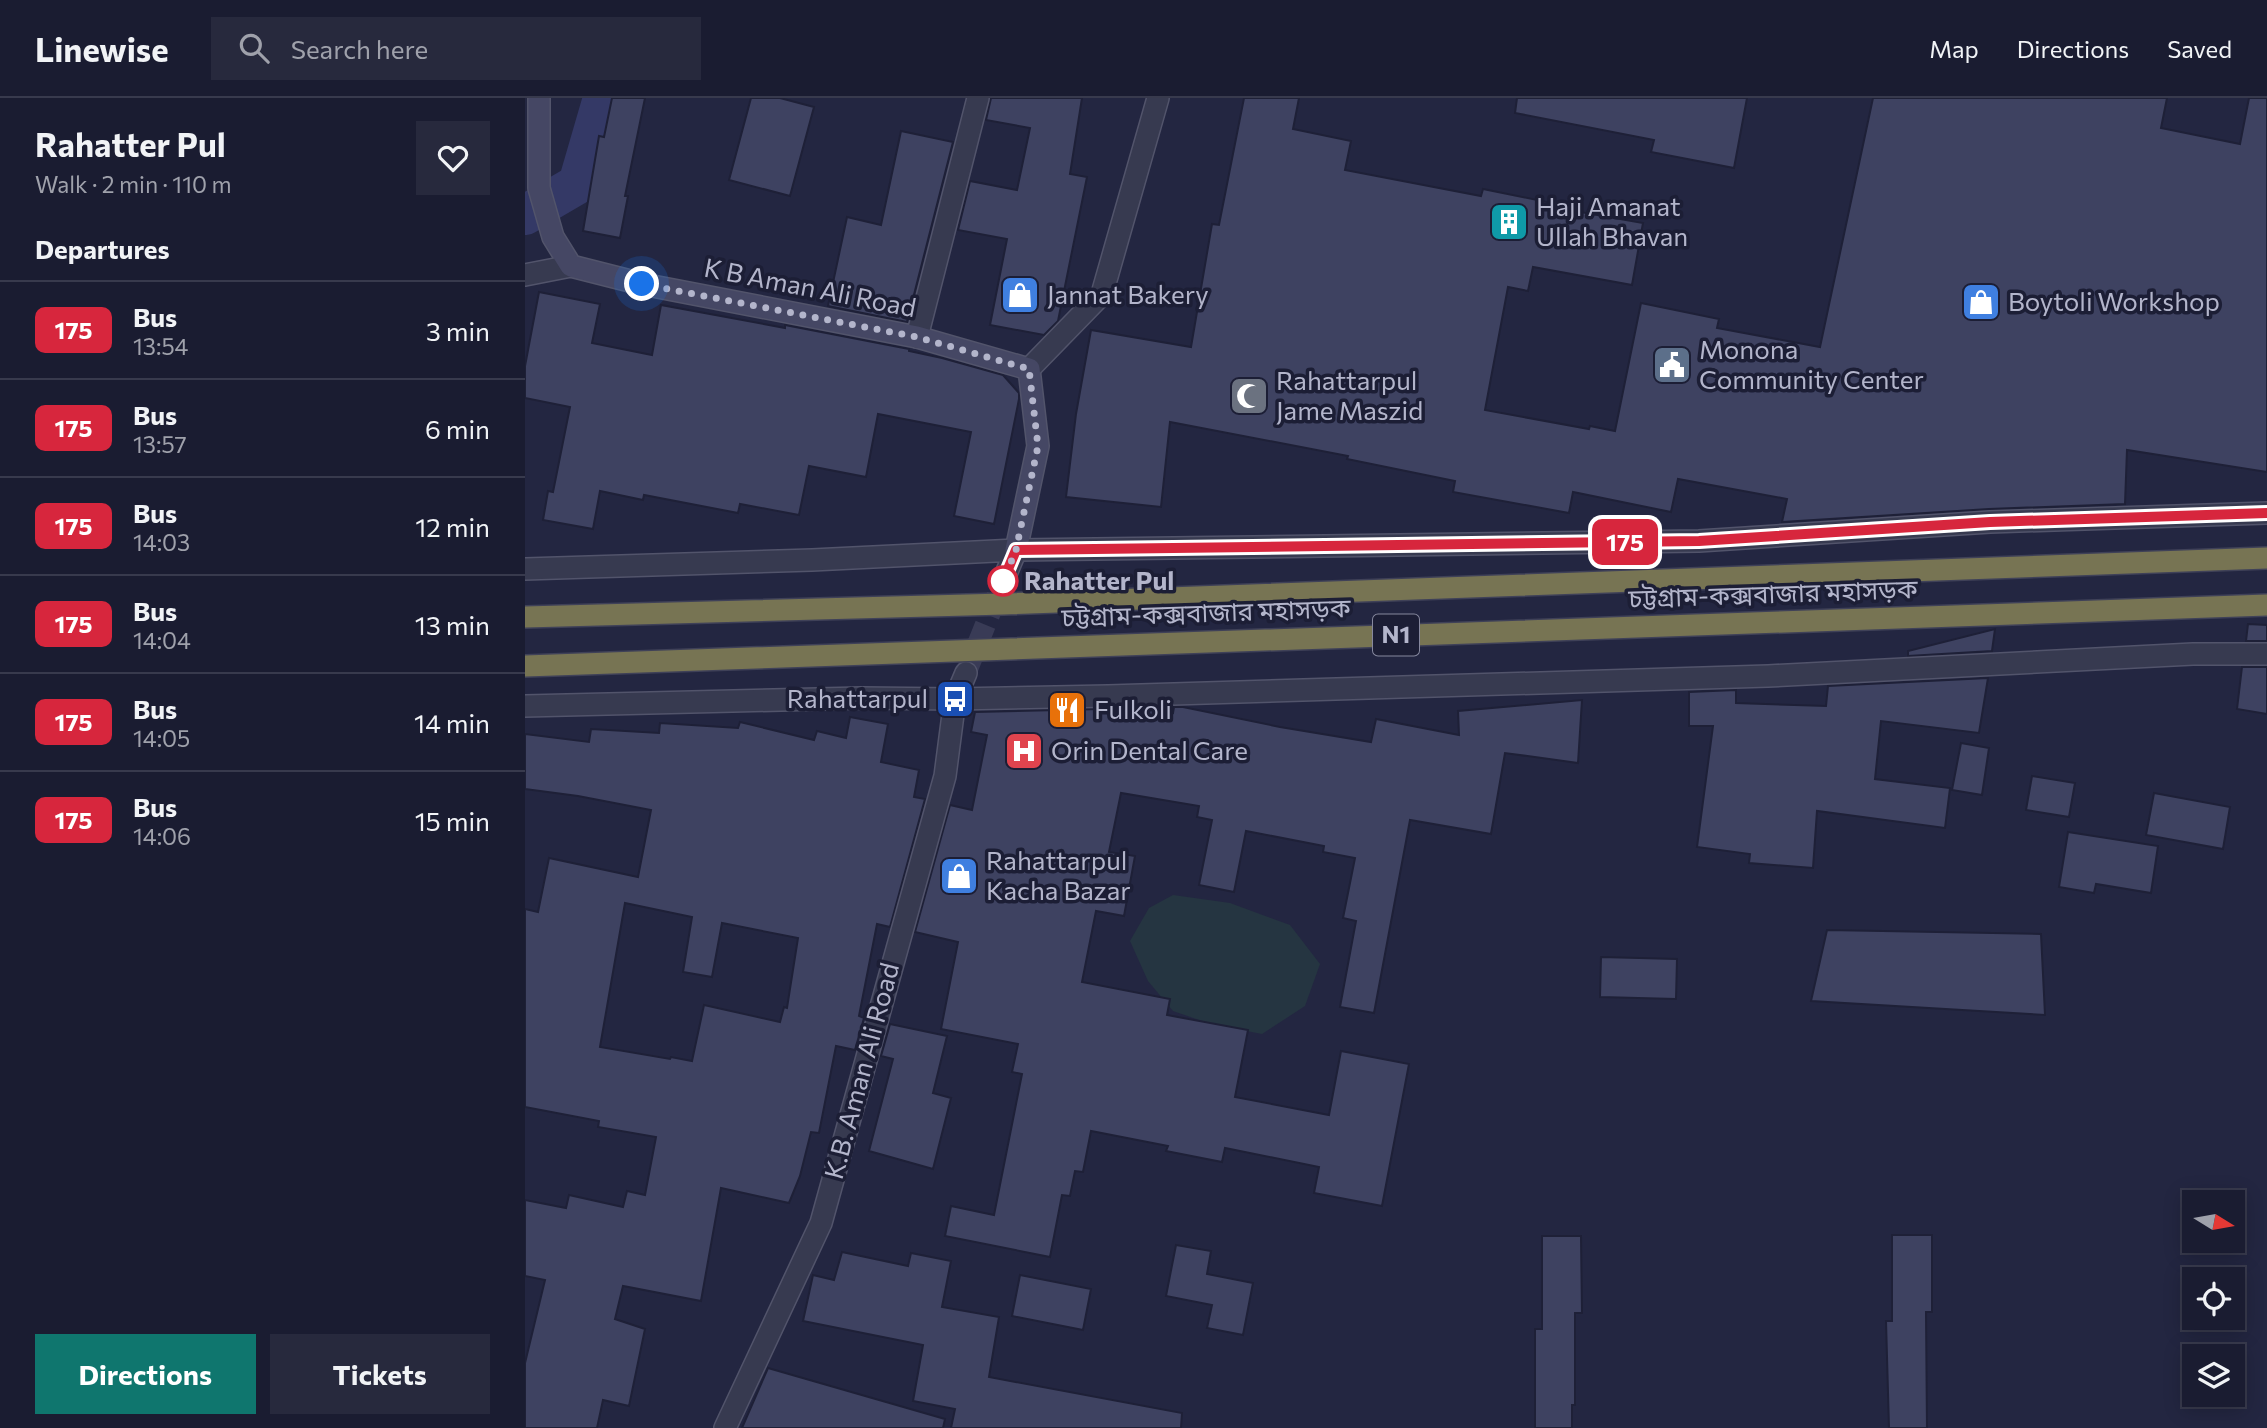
<!DOCTYPE html>
<meta charset="utf-8">
<style>
body{margin:0;font-family:Commissioner,"Noto Sans Bengali",sans-serif;background:#27293d;color:#f1f3f6;height:100vh;display:flex;flex-direction:column;font-size:26px;white-space:nowrap}
*{box-sizing:border-box;margin:0}
p{font-size:23px;color:#9fa1ab}
.icon{flex:none;width:38px;height:38px;fill:none;stroke:currentColor;stroke-width:2;stroke-linecap:round;stroke-linejoin:round}
.map{position:relative;flex:1;overflow:hidden}
.panel{display:flex;flex-direction:column;background:#1a1c31;width:525px}
.panel>*{flex:none}
.badge{padding:0 14px;border-radius:10px;font-size:24px;line-height:46px}
.needle{width:46px;rotate:101deg}
.buttons{position:absolute;left:1657px;top:1092px;display:grid;gap:14px}
.buttons a{display:grid;place-items:center;width:63px;height:63px;border-radius:0px;background:#1a1c31;box-shadow:0 4px 18px #0003,0 0 0 2px #383a4d;font-size:35px}
.you{position:absolute;width:35px;height:35px;margin:-18px;border:5px solid #fff;border-radius:50%;background:#1a73e8;box-shadow:0 0 0 10px #1a73e833}
.map>.badge{position:absolute;translate:-50% -50%;box-shadow:0 0 0 4px #fff}
h2{padding:0 35px;font-size:26px;line-height:63px}
.round{display:grid;place-items:center;flex:none;width:74px;height:74px;border-radius:0px;background:#27293d}
.overview{display:flex;align-items:center;justify-content:space-between;height:119px;padding:0 35px}
h1{font-size:33px;font-weight:700;line-height:52px}
.primary-button{display:flex;gap:14px;margin-top:auto;padding:14px 35px}
.primary-button a{flex:1;height:80px;border-radius:0px;background:#0f766e;color:#fff;font-size:28px;font-weight:700;line-height:80px;text-align:center}
.primary-button a+a{background:#27293d;color:#f1f3f6}
ul{padding:0;list-style:none}
li{display:flex;align-items:center;gap:21px;height:98px;padding:0 35px;border-top:2px solid #383a4d}
li div{flex:1}
li b{display:block;font-size:26px}
li em{font-style:normal}
li .badge{min-width:77px;font-weight:700;text-align:center}
header{display:flex;align-items:center;gap:42px;box-sizing:border-box;height:98px;padding:0 35px;background:#1a1c31;border-bottom:2px solid #383a4d}
header strong{font-size:33px}
nav{display:flex;gap:38px;margin-inline-start:auto;font-size:24px}
.search{width:490px;height:63px;background:#27293d;display:flex;align-items:center;gap:18px;box-sizing:border-box;padding:0 24px;border-radius:0px;color:#9fa1ab;font-size:26px}
main{display:flex;flex:1;min-height:0}
.map>svg:first-child{display:block}
.green{fill:#253541}
.lines{fill:none;stroke-linecap:round;stroke-linejoin:round}
.canal{stroke:#343966;stroke-width:40}
.building{fill:#3e4261;stroke:#1e2037;stroke-width:2;fill-rule:evenodd}
.street-tunnel{stroke:#393b56;stroke-width:21;stroke-dasharray:21 10;stroke-linecap:butt}
.street-casing{stroke:#52546b;stroke-width:24}
.secondary-casing{stroke:#52546b;stroke-width:24}
.highway-casing{stroke:#3f4158;stroke-width:24}
.street{stroke:#373a50;stroke-width:21}
.secondary{stroke:#454764;stroke-width:21}
.highway{stroke:#777453;stroke-width:21}
.line-casing{stroke:#fff;stroke-width:16}
.line{stroke:#d7263d;stroke-width:10}
.walk{stroke:#b3b5cb;stroke-width:7;stroke-dasharray:0 12.6}
.stop-dot{fill:#fff;stroke:#d7263d;stroke-width:3.5}
.labels{text-anchor:middle;stroke-width:7;stroke-linejoin:round;paint-order:stroke}
.shield{fill:#1c1e35;stroke:#86889e;stroke-width:2}
.shield-label{font-size:24px;font-weight:bold;fill:#b3b5cb}
.poi-label{font-size:26px;fill:#b3b5cb;stroke:#1c1e35;text-anchor:start}
.street-label{font-size:26px;fill:#b3b5cb;stroke:#1c1e35}
.stop-label{font-size:26px;font-weight:bold;fill:#b3b5cb;stroke:#1c1e35;text-anchor:start}
</style>
<header>
<strong>Linewise</strong>
<div class="search"><svg class="icon" aria-label="search" viewBox="0 0 24 24"><circle cx="10" cy="10" r="6"/><path d="M15 15l6 6"/></svg>Search here</div>
<nav><a>Map</a><a>Directions</a><a>Saved</a></nav>
</header>
<main>
<section class="panel">
<div class="overview"><div><h1>Rahatter Pul</h1><p>Walk · 2 min · 110 m</p></div><a class="round"><svg class="icon" aria-label="heart" viewBox="0 0 24 24"><path d="M12 20l-8-8c-3-5 5-10 8-4 3-6 11-1 8 4z"/></svg></a></div>
<h2>Departures</h2>
<ul>
<li><span class="badge" style="background:#d7263d;color:#fff">175</span><div><b>Bus</b><p>13:54</p></div><em>3 min</em></li>
<li><span class="badge" style="background:#d7263d;color:#fff">175</span><div><b>Bus</b><p>13:57</p></div><em>6 min</em></li>
<li><span class="badge" style="background:#d7263d;color:#fff">175</span><div><b>Bus</b><p>14:03</p></div><em>12 min</em></li>
<li><span class="badge" style="background:#d7263d;color:#fff">175</span><div><b>Bus</b><p>14:04</p></div><em>13 min</em></li>
<li><span class="badge" style="background:#d7263d;color:#fff">175</span><div><b>Bus</b><p>14:05</p></div><em>14 min</em></li>
<li><span class="badge" style="background:#d7263d;color:#fff">175</span><div><b>Bus</b><p>14:06</p></div><em>15 min</em></li>
</ul>
<div class="primary-button"><a>Directions</a><a>Tickets</a></div>
</section>
<div class="map">
<svg width="1742" height="1330" viewBox="0 0 1742 1330">
<rect width="100%" height="100%" fill="#232641"/>
<path class="green" d="M 648,797 L 705,805 L 765,827 L 795,866 L 780,908 L 737,936 L 686,926 L 648,913 L 623,883 L 605,843 L 624,810 Z"/>
<g class="lines">
<path class="canal" d="M 0,117 L 53,86 L 78,0"/>
</g>
<path class="building" d="M 87,0 L 120,0 L 100,98 L 103,98 L 95,140 L 58,133 L 74,38 L 79,39 Z
M 226,0 L 255,0 L 289,9 L 265,98 L 204,82 Z
M 466,0 L 557,0 L 545,76 L 562,79 L 533,223 L 519,237 L 465,227 L 482,141 L 433,132 L 445,83 L 492,92 L 505,30 L 461,22 Z
M 719,0 L 774,0 L 768,31 L 826,43 L 820,72 L 956,98 L 958,91 L 1022,104 L 1021,108 L 1118,125 L 1107,187 L 1008,169 L 1003,193 L 983,189 L 960,312 L 1064,331 L 1065,328 L 1090,333 L 1116,205 L 1194,221 L 1192,230 L 1295,249 L 1348,0 L 1642,0 L 1636,30 L 1715,46 L 1724,0 L 1742,0 L 1742,374 L 1602,352 L 1600,406 L 1464,411 L 1257,424 L 1262,401 L 1153,381 L 1146,414 L 1048,394 L 1044,415 L 928,394 L 930,383 L 822,361 L 823,358 L 645,324 L 636,409 L 541,399 L 551,316 L 566,232 L 666,249 L 687,126 L 694,127 Z
M 992,0 L 1222,0 L 1209,70 L 1126,54 L 1129,42 L 990,15 Z
M 376,33 L 428,44 L 382,224 L 303,208 L 322,119 L 356,127 Z
M 14,194 L 75,206 L 67,245 L 127,257 L 136,207 L 260,230 L 260,227 L 384,251 L 384,253 L 417,260 L 478,277 L 494,295 L 494,301 L 469,426 L 429,418 L 446,334 L 353,316 L 341,379 L 284,368 L 274,417 L 215,406 L 213,415 L 119,397 L 118,402 L 75,393 L 68,431 L 18,422 L 23,393 L 28,394 L 45,309 L 0,300 L 0,268 Z
M 1723,526 L 1742,527 L 1742,543 L 1721,543 Z
M 1470,531 L 1467,553 L 1383,558 L 1383,553 Z
M 1717,569 L 1742,569 L 1742,616 L 1712,611 Z
M 1463,580 L 1454,635 L 1356,623 L 1350,681 L 1425,690 L 1420,730 L 1292,713 L 1288,770 L 1224,765 L 1225,756 L 1172,749 L 1188,628 L 1164,628 L 1164,594 L 1211,592 L 1211,605 L 1301,608 L 1303,588 Z
M 1057,602 L 1053,665 L 980,655 L 966,736 L 885,722 L 849,915 L 815,909 L 831,823 L 818,820 L 830,760 L 798,754 L 799,748 L 721,733 L 709,794 L 674,787 L 687,722 L 672,719 L 674,708 L 596,695 L 584,754 L 610,758 L 599,818 L 571,813 L 557,884 L 645,901 L 642,917 L 723,932 L 710,999 L 804,1017 L 816,953 L 884,966 L 857,1108 L 789,1095 L 794,1069 L 700,1050 L 697,1064 L 641,1053 L 643,1048 L 566,1033 L 558,1074 L 550,1073 L 545,1098 L 537,1097 L 525,1159 L 420,1138 L 426,1108 L 469,1117 L 497,976 L 487,974 L 493,946 L 416,931 L 433,844 L 390,834 L 425,707 L 447,712 L 462,637 L 446,634 L 450,614 L 621,610 L 648,615 L 649,609 L 658,609 L 755,629 L 846,644 L 851,621 L 934,637 L 933,613 Z
M 325,619 L 363,626 L 356,664 L 394,672 L 389,699 L 400,701 L 365,829 L 352,826 L 334,918 L 339,920 L 330,952 L 311,948 L 294,1035 L 286,1034 L 275,1078 L 264,1105 L 196,1090 L 176,1203 L 98,1188 L 90,1221 L 120,1231 L 104,1308 L 78,1302 L 72,1330 L 0,1330 L 0,1265 L 20,1182 L 0,1178 L 0,1102 L 41,1110 L 44,1097 L 98,1109 L 102,1093 L 120,1097 L 131,1039 L 73,1029 L 74,1023 L 0,1009 L 0,811 L 13,814 L 24,760 L 113,779 L 126,712 L 53,698 L 0,691 L 0,636 L 64,644 L 66,631 L 134,635 L 135,625 L 213,630 L 215,624 L 289,642 L 292,633 L 321,640 ZM 100,805 L 167,819 L 158,874 L 187,879 L 197,825 L 273,840 L 262,910 L 259,909 L 255,924 L 179,907 L 167,963 L 146,959 L 145,961 L 75,949 Z
M 1436,645 L 1464,650 L 1457,697 L 1427,692 Z
M 1507,678 L 1550,685 L 1544,719 L 1501,712 Z
M 1629,695 L 1705,709 L 1698,751 L 1621,737 Z
M 1543,734 L 1633,748 L 1626,795 L 1571,786 L 1569,795 L 1534,789 Z
M 1302,832 L 1516,836 L 1520,917 L 1286,903 Z
M 1076,859 L 1152,861 L 1151,901 L 1075,899 Z
M 365,926 L 422,938 L 408,995 L 426,1000 L 408,1071 L 344,1053 L 368,961 L 356,958 Z
M 1367,1137 L 1407,1137 L 1407,1214 L 1401,1214 L 1402,1330 L 1364,1330 L 1361,1223 L 1367,1223 Z
M 1017,1138 L 1056,1138 L 1057,1215 L 1050,1215 L 1050,1307 L 1047,1307 L 1047,1330 L 1010,1330 L 1010,1231 L 1017,1231 Z
M 651,1147 L 686,1153 L 682,1176 L 728,1185 L 718,1237 L 682,1230 L 687,1207 L 641,1198 Z
M 317,1154 L 383,1168 L 386,1155 L 426,1163 L 417,1209 L 474,1219 L 464,1279 L 657,1315 L 656,1330 L 426,1330 L 430,1311 L 388,1303 L 398,1247 L 278,1223 L 288,1177 L 309,1182 Z
M 495,1177 L 566,1191 L 558,1232 L 487,1218 Z
M 243,1270 L 420,1321 L 418,1330 L 217,1330 Z"/>
<g class="lines">
<path class="street-tunnel" d="M 441,575 L 478,483"/>
<defs>
<path id="street" d="M 0,177 L 46,168
M 392,239 L 453,0
M 504,271 L 577,196 L 633,0
M 0,471 L 287,462 L 491,452 L 1174,443 L 1465,424 L 1742,415
M 478,483 L 491,452
M 0,608 L 337,600 L 430,601 L 583,598 L 1243,578 L 1668,556 L 1742,556
M 200,1330 L 296,1125 L 420,678 L 430,601 L 441,575"/>
<path id="secondary" d="M 14,0 L 14,90 L 28,139 L 46,168 L 117,186 L 392,239 L 504,271 L 513,348 L 491,452"/>
<path id="highway" d="M 0,519 L 479,506 L 1742,460
M 0,568 L 1742,507"/>
</defs>
<use href="#street" class="street-casing"/>
<use href="#secondary" class="secondary-casing"/>
<use href="#highway" class="highway-casing"/>
<use href="#street" class="street"/>
<use href="#secondary" class="secondary"/>
<use href="#highway" class="highway"/>
</g>
<g class="lines">
<defs>
<path id="line" d="M 478,483 L 491,452 L 1174,443 L 1465,424 L 1742,415"/>
</defs>
<use href="#line" class="line-casing"/>
<use href="#line" class="line"/>
<path class="walk" d="M 117,186 L 392,239 L 504,271 L 513,348 L 491,452 L 478,483"/>
</g>
<defs>
<symbol id="building-square" viewBox="-11 -11 22 22"><rect x="-9" y="-9" width="18" height="18" rx="4" fill="#0f9aa8" stroke="#1c1e35"/><path d="M-4-6H4V6H1V3H-1V6H-4ZM-2.5-4.3h1.7v1.8h-1.7ZM.8-4.3h1.7v1.8H.8ZM-2.5-1h1.7V.8h-1.7ZM.8-1h1.7V.8H.8Z" fill="#fff"/></symbol>
<symbol id="shop-square" viewBox="-11 -11 22 22"><rect x="-9" y="-9" width="18" height="18" rx="4" fill="#3f7fe0" stroke="#1c1e35"/><path d="M-5-2.5h2.3a2.7 3.5 0 0 1 5.4 0H5L5.5 6h-11ZM-1.5-2.5h3a1.5 2.3 0 0 0-3 0Z" fill="#fff"/></symbol>
<symbol id="civic-square" viewBox="-11 -11 22 22"><rect x="-9" y="-9" width="18" height="18" rx="4" fill="#5c6f8a" stroke="#1c1e35"/><path d="M-.6-6.5H3V-4.5H.6V-3L4-1V1h2V6H-6V1h2V-1L-.6-3ZM-1.2 2.5V6h2.4V2.5Z" fill="#fff"/></symbol>
<symbol id="mosque-square" viewBox="-11 -11 22 22"><rect x="-9" y="-9" width="18" height="18" rx="4" fill="#6b7280" stroke="#1c1e35"/><path d="M3.5-4.9A6 6 0 1 0 3.5 4.9A5 5 0 1 1 3.5-4.9Z" fill="#fff"/></symbol>
<symbol id="bus-square" viewBox="-11 -11 22 22"><rect x="-9" y="-9" width="18" height="18" rx="4" fill="#1a4fb4" stroke="#1c1e35"/><path d="M-5-6H5V4H4V6H2V4H-2V6H-4V4H-5ZM-3.5-4V0h7V-4ZM-3.5 1.2v1.5H-2V1.2ZM2 1.2v1.5H3.5V1.2Z" fill="#fff"/></symbol>
<symbol id="restaurant-square" viewBox="-11 -11 22 22"><rect x="-9" y="-9" width="18" height="18" rx="4" fill="#e8710a" stroke="#1c1e35"/><path d="M-5-6h1v4h1v-4h1v4h1v-4h1v5L-1.5 .5V6h-2V.5L-5-1ZM5-6V6H3V1.5H1.5Q1.5-4 5-6Z" fill="#fff"/></symbol>
<symbol id="hospital-square" viewBox="-11 -11 22 22"><rect x="-9" y="-9" width="18" height="18" rx="4" fill="#e0444e" stroke="#1c1e35"/><path d="M-5-5h3v3.5h4V-5h3V5h-3V1.5h-4V5h-3Z" fill="#fff"/></symbol>
</defs>
<g fill-rule="evenodd">
<use href="#building-square" x="962" y="102" width="44" height="44"/>
<use href="#shop-square" x="473" y="175" width="44" height="44"/>
<use href="#shop-square" x="1434" y="182" width="44" height="44"/>
<use href="#civic-square" x="1125" y="245" width="44" height="44"/>
<use href="#mosque-square" x="702" y="276" width="44" height="44"/>
<use href="#bus-square" x="408" y="579" width="44" height="44"/>
<use href="#restaurant-square" x="520" y="590" width="44" height="44"/>
<use href="#hospital-square" x="477" y="631" width="44" height="44"/>
<use href="#shop-square" x="412" y="756" width="44" height="44"/>
</g>
<circle class="stop-dot" cx="478" cy="483" r="14"/>
<g class="labels">
<rect class="shield" x="848" y="516.5" width="46" height="41" rx="5"/>
<g class="shield-label">
<text x="871" y="545">N1</text>
</g>
<g class="poi-label">
<text x="1011" y="118">Haji Amanat<tspan x="1011" dy="30">Ullah Bhavan</tspan></text>
<text x="522" y="206">Jannat Bakery</text>
<text x="1483" y="213">Boytoli Workshop</text>
<text x="1174" y="261">Monona<tspan x="1174" dy="30">Community Center</tspan></text>
<text x="751" y="292">Rahattarpul<tspan x="751" dy="30">Jame Maszid</tspan></text>
<text x="403" y="610" text-anchor="end">Rahattarpul</text>
<text x="569" y="621">Fulkoli</text>
<text x="526" y="662">Orin Dental Care</text>
<text x="461" y="772">Rahattarpul<tspan x="461" dy="30">Kacha Bazar</tspan></text>
</g>
<g class="street-label">
<text transform="translate(285 190) rotate(11)" y="9">K B Aman Ali Road</text>
<text transform="translate(1248 496) rotate(-2)" y="9">চট্টগ্রাম-কক্সবাজার মহাসড়ক</text>
<text transform="translate(681 515) rotate(-2)" y="9">চট্টগ্রাম-কক্সবাজার মহাসড়ক</text>
<text transform="translate(337 973) rotate(-75)" y="9">K.B. Aman Ali Road</text>
</g>
<g class="stop-label">
<text x="499" y="492">Rahatter Pul</text>
</g>
</g>
</svg>
<div class="buttons">
<a><svg class="needle" viewBox="-14 -14 28 28"><path d="M0-13l5 13h-10z" fill="#e53935"/><path d="M0 13l5-13h-10z" fill="#9fa1ab"/></svg></a>
<a><svg class="icon" aria-label="locate" viewBox="0 0 24 24"><circle cx="12" cy="12" r="6"/><path d="M12 2v4M12 18v4M2 12h4M18 12h4"/></svg></a>
<a><svg class="icon" aria-label="layers" viewBox="0 0 24 24"><path d="M12 4l9 5-9 5-9-5zM3 14l9 5 9-5"/></svg></a>
</div>
<div class="you" style="left:117px;top:186px"></div>
<b class="badge" style="left:1100px;top:444px;background:#d7263d;color:#fff">175</b>
</div>
</main>
